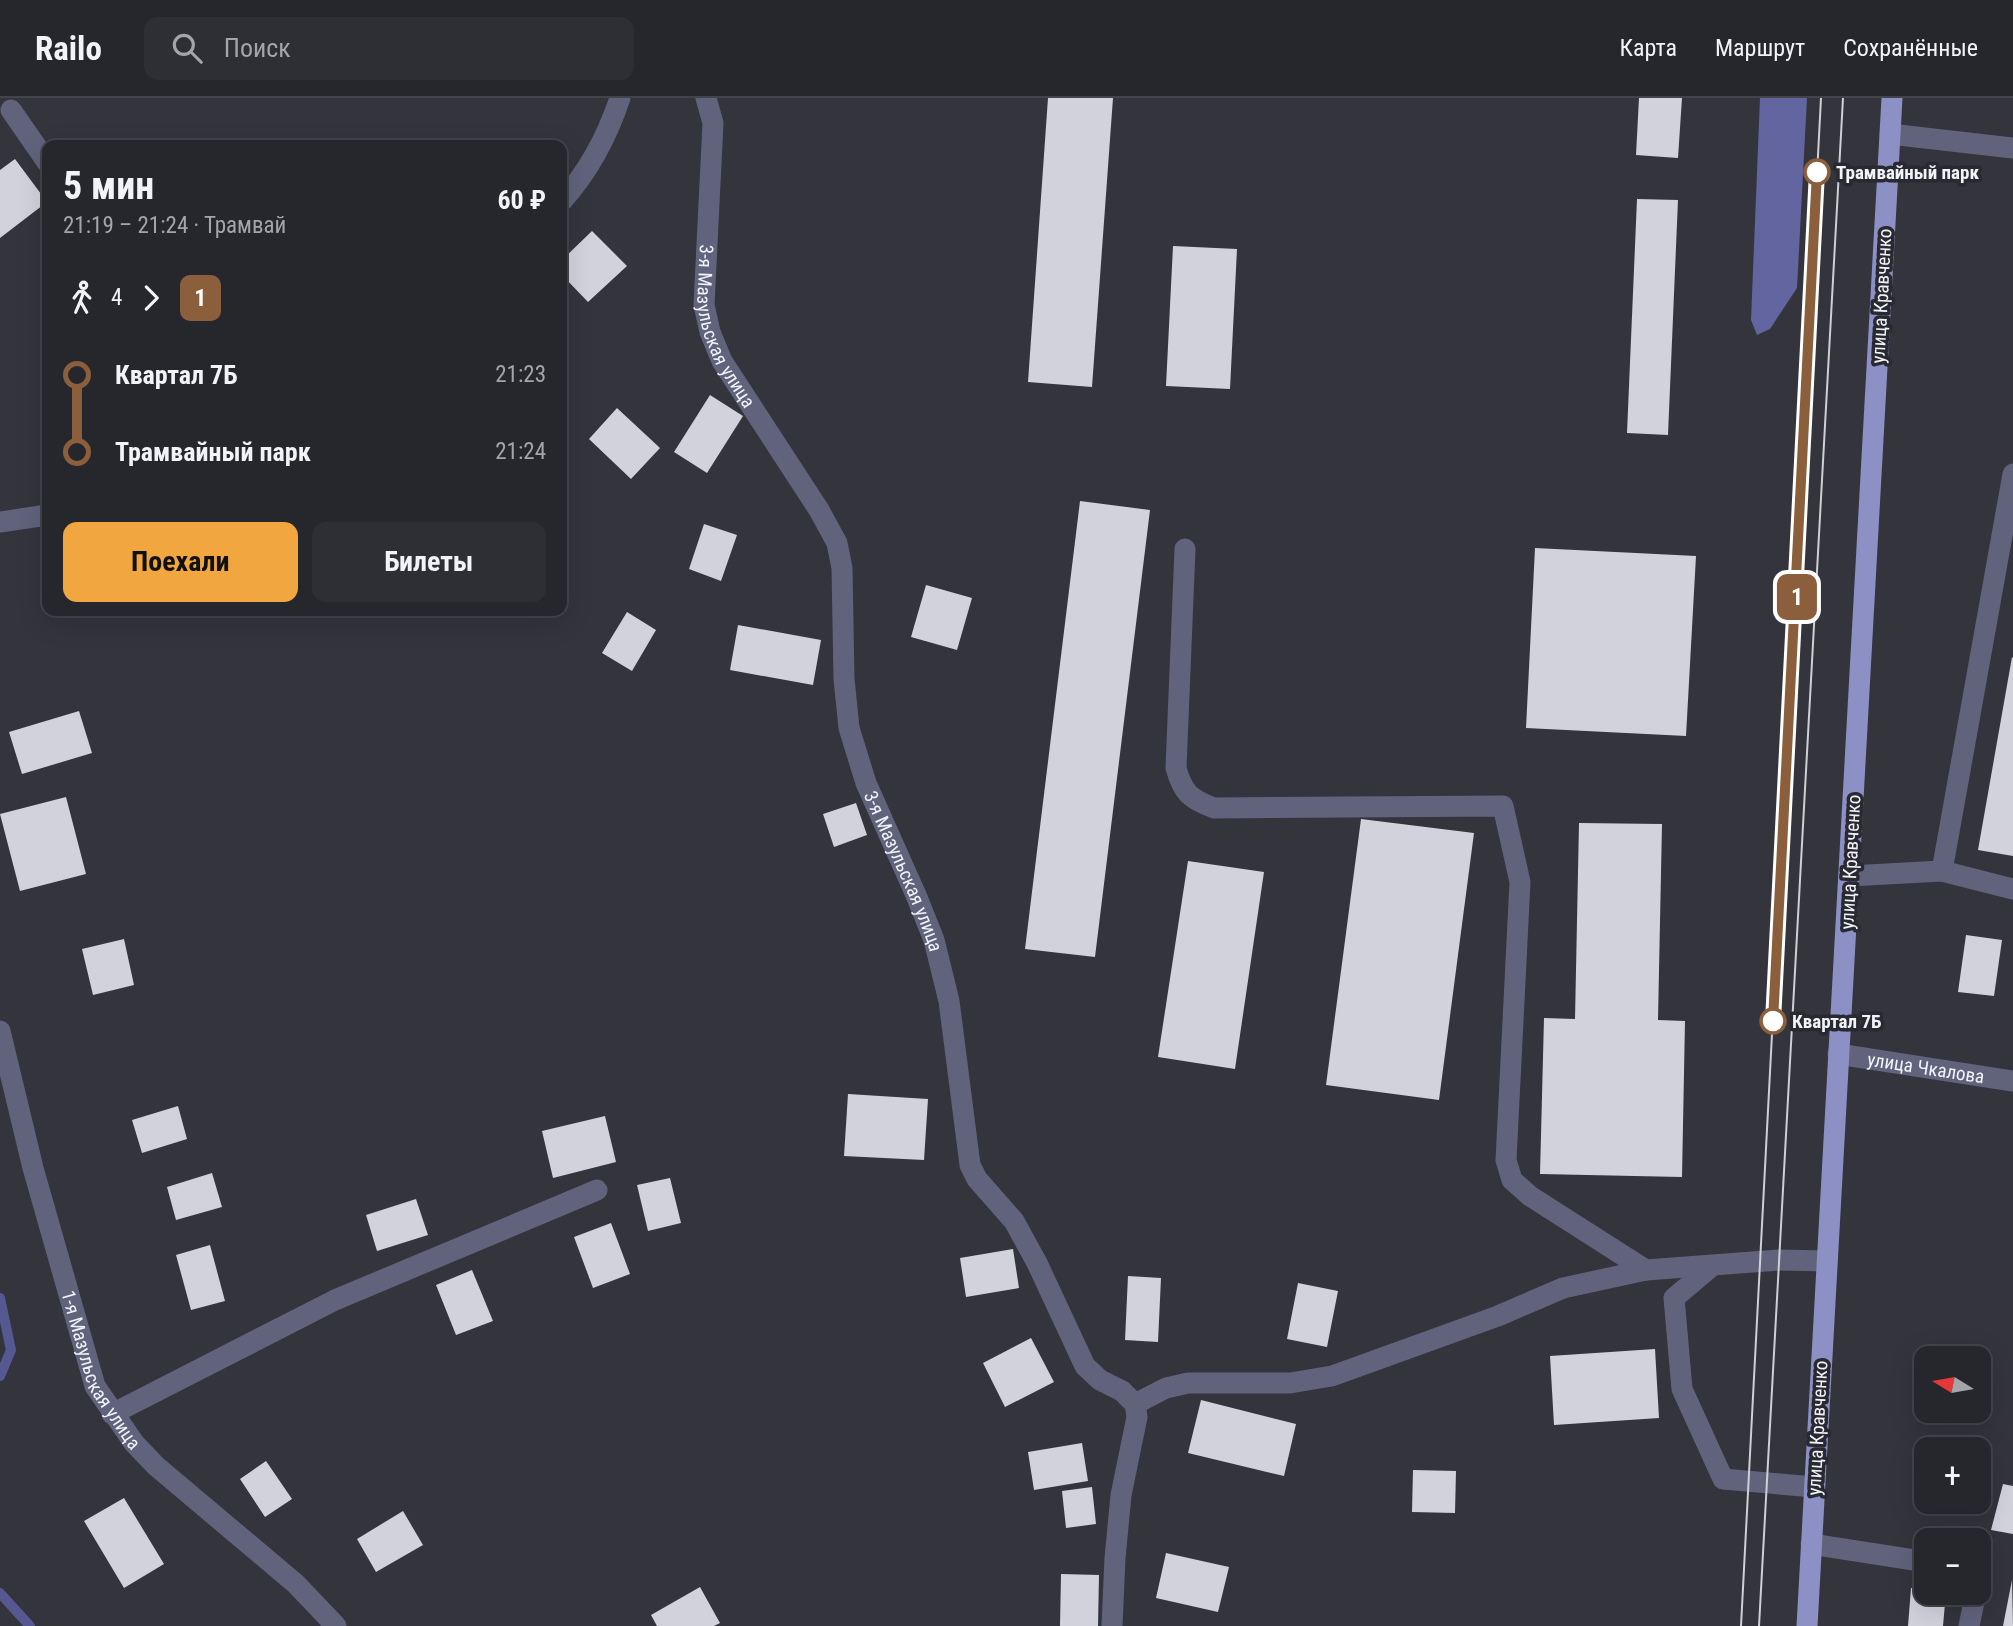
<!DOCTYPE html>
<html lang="ru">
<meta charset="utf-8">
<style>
body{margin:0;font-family:"Roboto Condensed",sans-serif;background:#2e2f35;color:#f1f3f6;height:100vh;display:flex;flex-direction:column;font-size:26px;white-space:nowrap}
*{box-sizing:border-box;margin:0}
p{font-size:23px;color:#a4a5aa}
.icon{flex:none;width:38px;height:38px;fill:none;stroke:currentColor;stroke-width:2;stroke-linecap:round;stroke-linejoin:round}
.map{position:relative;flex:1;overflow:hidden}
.sheet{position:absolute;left:42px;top:42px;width:525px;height:476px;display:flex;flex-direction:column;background:#26272d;border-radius:14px;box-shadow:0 7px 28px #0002,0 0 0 2px #424449}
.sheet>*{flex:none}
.badge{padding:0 14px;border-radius:10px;font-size:24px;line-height:46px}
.needle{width:46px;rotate:281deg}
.tools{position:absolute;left:1914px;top:1248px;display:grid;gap:14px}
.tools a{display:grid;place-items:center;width:77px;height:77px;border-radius:14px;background:#26272d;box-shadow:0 7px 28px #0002,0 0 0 2px #424449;font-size:35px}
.map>.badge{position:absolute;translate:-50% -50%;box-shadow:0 0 0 4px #fff}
.legs{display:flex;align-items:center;gap:10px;height:77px;padding:0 21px;font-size:23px}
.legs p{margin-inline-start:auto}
.overview{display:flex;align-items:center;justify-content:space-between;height:119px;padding:0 21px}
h1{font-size:38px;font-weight:700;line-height:52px}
.button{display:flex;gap:14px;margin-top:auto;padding:14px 21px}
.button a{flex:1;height:80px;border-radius:14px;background:#f1a640;color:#111;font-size:28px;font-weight:700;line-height:80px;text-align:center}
.button a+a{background:#2e2f35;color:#f1f3f6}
ul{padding:0 21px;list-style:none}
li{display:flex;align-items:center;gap:24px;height:77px;font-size:26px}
li i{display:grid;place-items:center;width:10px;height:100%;margin:0 9px;background:currentColor}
li i::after{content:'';width:18px;height:18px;margin:-9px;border:5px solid;border-radius:50%;background:#26272d}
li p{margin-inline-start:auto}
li:first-child i{background:linear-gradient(#0000 50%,currentColor 0)}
li:last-child i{background:linear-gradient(currentColor 50%,#0000 0)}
header{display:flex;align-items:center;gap:42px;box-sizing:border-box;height:98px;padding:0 35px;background:#26272d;border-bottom:2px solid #424449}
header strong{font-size:33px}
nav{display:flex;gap:38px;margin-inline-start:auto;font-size:24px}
.search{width:490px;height:63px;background:#2e2f35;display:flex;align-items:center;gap:18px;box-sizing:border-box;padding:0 24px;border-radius:14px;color:#a4a5aa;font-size:26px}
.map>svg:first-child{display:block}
.forest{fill:#6265a0}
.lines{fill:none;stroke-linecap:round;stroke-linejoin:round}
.stream{stroke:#555891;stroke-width:10}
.building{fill:#d1d2dc}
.minor{stroke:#61637d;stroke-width:21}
.major{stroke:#8c90c5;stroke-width:21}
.tram{stroke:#cfd0d5;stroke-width:2}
.line-1-casing{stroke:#fff;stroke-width:16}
.line-1{stroke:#8b5e3c;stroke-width:10}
.stop-1-dot{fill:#fff;stroke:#8b5e3c;stroke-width:3.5}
.labels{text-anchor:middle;stroke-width:7;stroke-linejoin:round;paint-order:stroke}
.stop-label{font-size:19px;font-weight:bold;fill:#f2f3f8;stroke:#292a31;text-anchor:start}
.street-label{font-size:19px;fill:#f2f3f8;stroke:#292a31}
</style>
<header>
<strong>Railo</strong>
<div class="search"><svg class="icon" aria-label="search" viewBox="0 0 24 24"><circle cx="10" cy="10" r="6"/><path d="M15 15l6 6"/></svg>Поиск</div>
<nav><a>Карта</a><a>Маршрут</a><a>Сохранённые</a></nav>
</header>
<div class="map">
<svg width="2013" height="1528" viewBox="0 0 2013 1528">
<rect width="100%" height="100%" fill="#33343c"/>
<path class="forest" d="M 1760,0 L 1807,0 L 1797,190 L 1770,231 L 1757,237 L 1751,222 Z"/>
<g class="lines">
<path class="stream" d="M 0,1200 L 11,1252 L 0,1278
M 0,1495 L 30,1528"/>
</g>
<path class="building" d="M 1048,0 L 1113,0 L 1092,289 L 1028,284 Z
M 1639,0 L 1682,0 L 1678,60 L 1636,57 Z
M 15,61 L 47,104 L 0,140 L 0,72 Z
M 1637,101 L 1678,102 L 1668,337 L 1627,335 Z
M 592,133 L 627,168 L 588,204 L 562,177 L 562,162 Z
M 1173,148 L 1237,151 L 1230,291 L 1166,288 Z
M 710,297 L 743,318 L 707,375 L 674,354 Z
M 617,310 L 660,350 L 631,381 L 589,341 Z
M 1080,403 L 1150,412 L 1095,859 L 1025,851 Z
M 704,426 L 737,437 L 721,483 L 689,471 Z
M 1535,450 L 1696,458 L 1686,638 L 1526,630 Z
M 926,487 L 972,500 L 957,552 L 911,539 Z
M 627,514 L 656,532 L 632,573 L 602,555 Z
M 738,527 L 821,542 L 813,587 L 730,572 Z
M 2012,559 L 2013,560 L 2013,758 L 1978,752 Z
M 79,613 L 92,655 L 22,676 L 9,634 Z
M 66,699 L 86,776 L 20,793 L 0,716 Z
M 856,705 L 867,737 L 834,749 L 823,716 Z
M 1361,721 L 1474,735 L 1439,1002 L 1326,987 Z
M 1579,725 L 1662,726 L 1658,922 L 1685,923 L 1682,1079 L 1540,1076 L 1544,920 L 1575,921 Z
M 1188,763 L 1264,774 L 1235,971 L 1158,959 Z
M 1966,837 L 2002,842 L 1994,898 L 1958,894 Z
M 124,841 L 134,887 L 93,897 L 82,851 Z
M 848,996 L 928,1001 L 924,1062 L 844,1058 Z
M 178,1008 L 187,1041 L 142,1055 L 132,1022 Z
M 605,1018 L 616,1064 L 553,1080 L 542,1033 Z
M 212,1075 L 222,1109 L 176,1122 L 167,1089 Z
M 670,1080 L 681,1125 L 648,1133 L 637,1087 Z
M 416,1101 L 428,1137 L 377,1153 L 366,1117 Z
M 611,1125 L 630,1176 L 593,1190 L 574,1139 Z
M 210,1147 L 225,1203 L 191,1212 L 176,1157 Z
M 1013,1151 L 1019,1190 L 966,1199 L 960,1160 Z
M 472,1172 L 493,1223 L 456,1237 L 436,1187 Z
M 1128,1178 L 1161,1180 L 1158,1244 L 1125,1242 Z
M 1298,1185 L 1338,1193 L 1327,1249 L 1287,1241 Z
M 1031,1240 L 1054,1284 L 1005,1309 L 983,1265 Z
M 1655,1251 L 1659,1320 L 1554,1327 L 1550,1258 Z
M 1201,1302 L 1296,1326 L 1284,1378 L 1188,1355 Z
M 1082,1345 L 1088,1383 L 1034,1392 L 1028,1354 Z
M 266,1363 L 292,1401 L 265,1419 L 240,1381 Z
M 1413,1372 L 1456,1373 L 1455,1415 L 1412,1414 Z
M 2003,1386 L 2013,1388 L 2013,1436 L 1991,1432 Z
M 1092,1389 L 1096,1426 L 1066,1430 L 1062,1393 Z
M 124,1400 L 164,1466 L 124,1490 L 84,1423 Z
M 403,1413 L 423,1447 L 376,1474 L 357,1441 Z
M 1166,1455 L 1229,1469 L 1218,1514 L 1156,1500 Z
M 1061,1476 L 1099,1477 L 1098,1528 L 1060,1528 Z
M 2012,1482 L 2013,1528 L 2003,1528 Z
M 700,1489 L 720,1525 L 714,1528 L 657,1528 L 651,1517 Z
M 1911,1490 L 1927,1491 L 1927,1494 L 1946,1494 L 1943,1528 L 1908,1528 Z"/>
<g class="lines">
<g class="minor">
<path id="s1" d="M 706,0 L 713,25 L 704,207 L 710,234 L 722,263 L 819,412 L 837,445 L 842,470 L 844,581 L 849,630 L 866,685 L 916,797 L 934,842 L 949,903 L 970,1067 L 977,1081 L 1014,1123 L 1037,1165 L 1085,1268 L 1100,1282 L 1122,1293 L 1135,1306 L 1137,1319 L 1121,1397 L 1115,1460 L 1112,1528"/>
<path d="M 11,12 L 47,64"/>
<path d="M 1890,36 L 2013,50"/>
<path d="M 562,103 C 589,73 607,39 620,0"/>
<path d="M 2013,376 L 1942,773 L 2013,791"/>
<path d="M 0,424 L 47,417"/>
<path d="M 1185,451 L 1176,670 C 1183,695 1190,701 1214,710 L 1503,708 L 1520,784 L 1506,1062 L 1512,1082 L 1530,1098 L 1646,1172"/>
<path d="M 1849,778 L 1942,773"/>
<path id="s2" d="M 0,933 L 33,1070 L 95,1288 L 134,1345 L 156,1368 L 296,1486 L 336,1528"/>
<path id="s3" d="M 1838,956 L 2013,983"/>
<path d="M 1712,1168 L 1674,1200 L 1682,1291 L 1723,1381 L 1814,1389"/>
<path d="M 1135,1306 L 1166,1290 L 1188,1285 L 1290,1285 L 1332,1278 L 1498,1218 L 1563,1190 L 1646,1172 L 1779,1162 L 1826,1163"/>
<path d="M 112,1316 L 335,1202 L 597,1092"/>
<path d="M 1811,1446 L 1927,1464"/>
<path d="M 1979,1472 L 1979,1476"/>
<path d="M 1969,1528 L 1976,1494"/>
</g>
<path class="major" d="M 1807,1528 L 1892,0"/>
<path class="tram" d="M 1741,1528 L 1821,0
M 1759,1528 L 1843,0"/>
</g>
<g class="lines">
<defs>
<path id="line-1" d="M 1773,923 L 1817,74"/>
</defs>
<use href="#line-1" class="line-1-casing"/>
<use href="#line-1" class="line-1"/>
</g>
<g class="stop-1-dot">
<circle cx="1817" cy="74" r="12"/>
<circle cx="1773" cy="923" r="12"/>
</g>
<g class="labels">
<g class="stop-label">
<text x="1836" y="81">Трамвайный парк</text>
<text x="1792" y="930">Квартал 7Б</text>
</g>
<g class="street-label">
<text transform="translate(1881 198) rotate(-87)" y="7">улица Кравченко</text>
<text dy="7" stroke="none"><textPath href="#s1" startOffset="234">3-я Мазульская улица</textPath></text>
<text transform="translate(1850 764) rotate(-87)" y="7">улица Кравченко</text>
<text dy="7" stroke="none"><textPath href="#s1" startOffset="822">3-я Мазульская улица</textPath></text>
<text dy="7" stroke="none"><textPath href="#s3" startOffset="89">улица Чкалова</textPath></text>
<text dy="7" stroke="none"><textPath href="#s2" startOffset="355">1-я Мазульская улица</textPath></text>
<text transform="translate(1817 1330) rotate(-87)" y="7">улица Кравченко</text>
</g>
</g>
</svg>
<div class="tools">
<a><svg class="needle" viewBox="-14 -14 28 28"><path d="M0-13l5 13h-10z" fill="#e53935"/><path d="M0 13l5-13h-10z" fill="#a4a5aa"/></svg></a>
<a>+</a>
<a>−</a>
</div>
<b class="badge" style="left:1797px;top:499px;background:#8b5e3c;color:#fff">1</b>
<section class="sheet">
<div class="overview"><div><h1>5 мин</h1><p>21:19 – 21:24 · Трамвай</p></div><b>60 ₽</b></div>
<div class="legs"><svg class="icon" aria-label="walk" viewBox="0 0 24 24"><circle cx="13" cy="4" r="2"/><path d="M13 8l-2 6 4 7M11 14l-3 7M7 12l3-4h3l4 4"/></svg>4<svg class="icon" aria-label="forward" viewBox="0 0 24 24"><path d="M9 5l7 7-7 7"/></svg><b class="badge" style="background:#8b5e3c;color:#fff">1</b></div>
<ul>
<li><i style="color:#8b5e3c"></i><b>Квартал 7Б</b><p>21:23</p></li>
<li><i style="color:#8b5e3c"></i><b>Трамвайный парк</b><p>21:24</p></li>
</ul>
<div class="button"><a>Поехали</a><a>Билеты</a></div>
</section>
</div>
